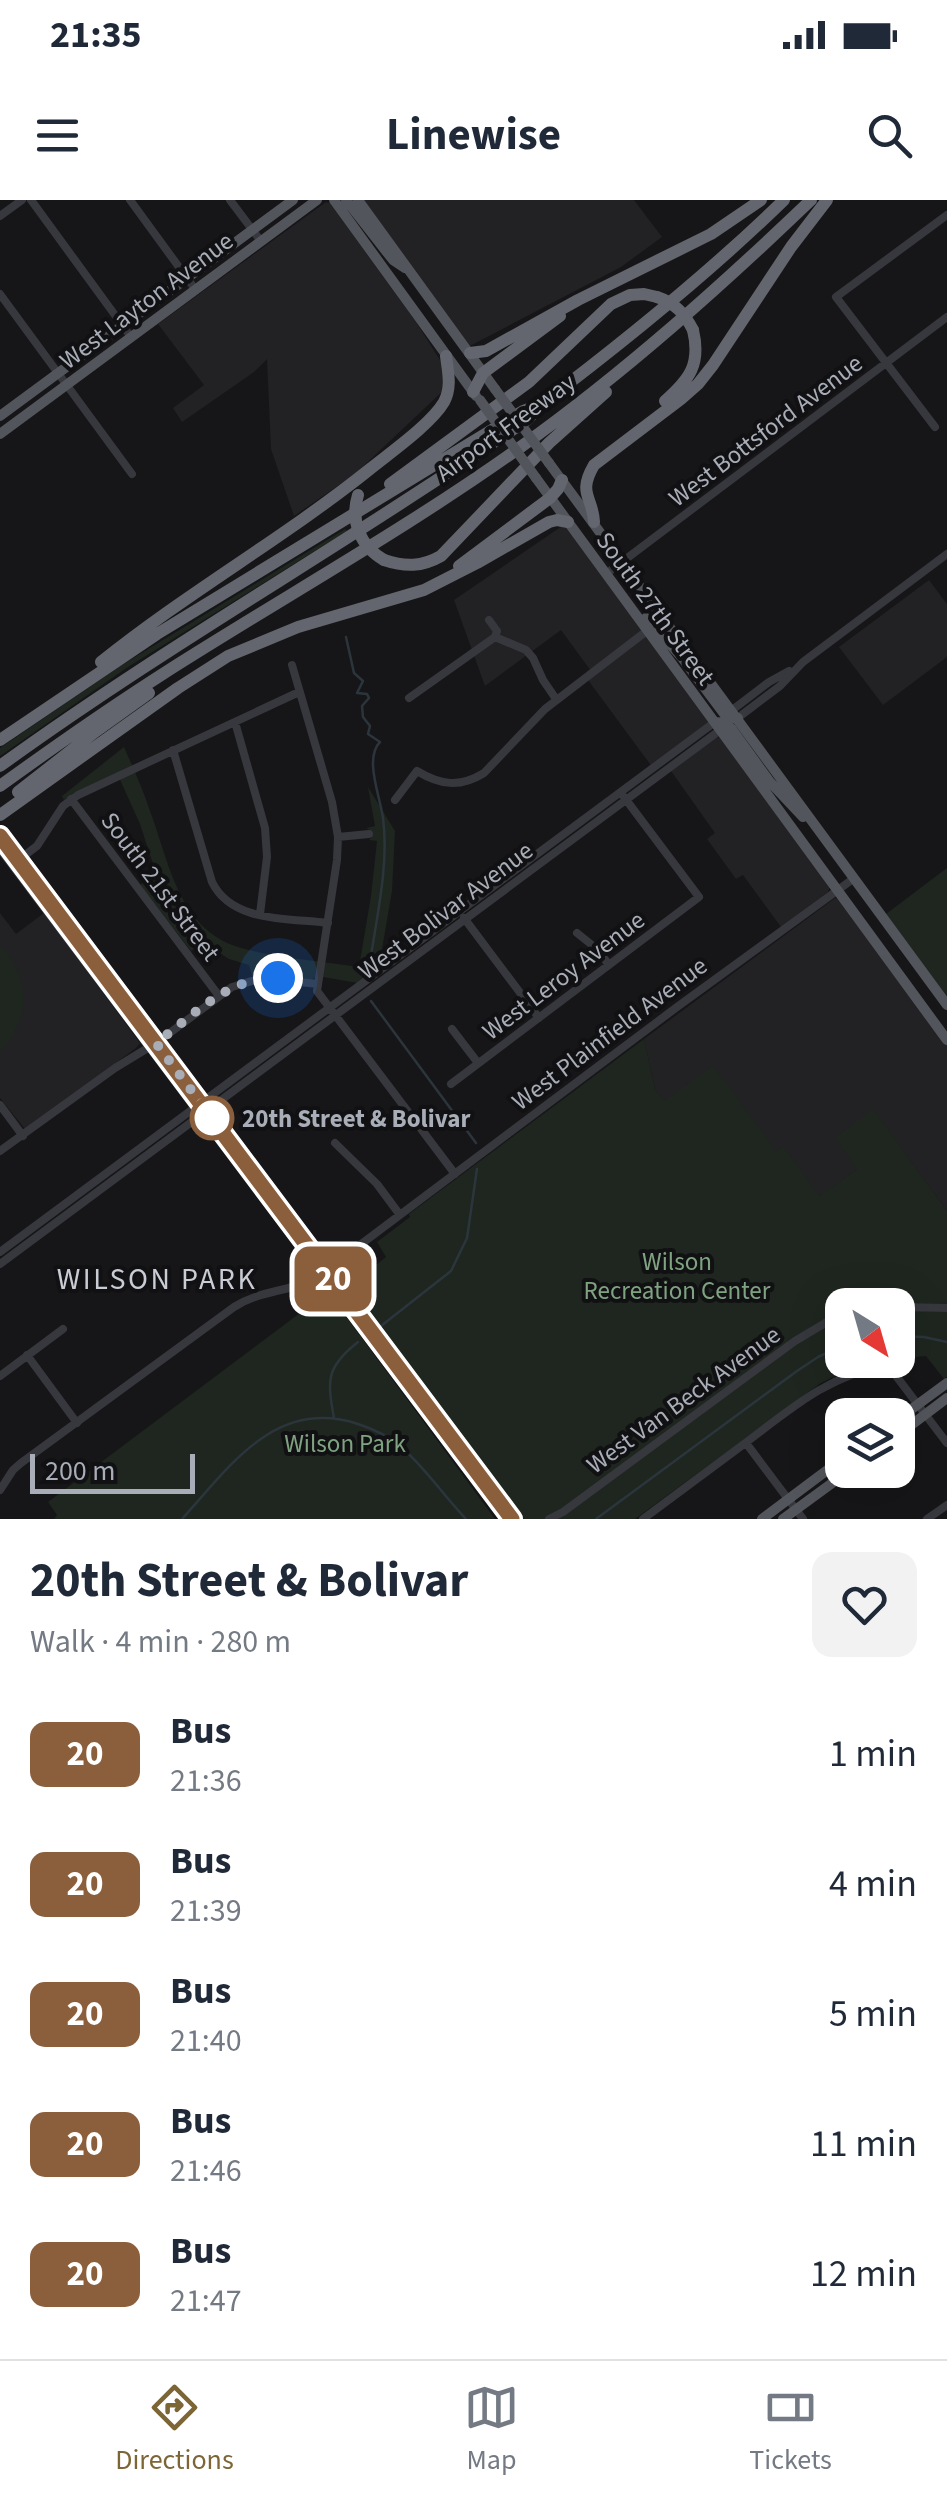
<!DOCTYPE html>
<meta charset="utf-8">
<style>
body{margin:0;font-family:"Source Sans 3",sans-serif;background:#f2f2f3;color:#1f2937;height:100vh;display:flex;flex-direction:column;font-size:38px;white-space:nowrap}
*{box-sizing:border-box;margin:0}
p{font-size:32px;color:#747a83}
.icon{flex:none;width:55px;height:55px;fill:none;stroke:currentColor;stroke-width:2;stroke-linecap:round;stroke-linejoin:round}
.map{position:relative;height:1319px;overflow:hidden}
.drawer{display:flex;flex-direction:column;background:#fff;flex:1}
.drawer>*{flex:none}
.badge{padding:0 20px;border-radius:15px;font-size:35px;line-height:65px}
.needle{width:65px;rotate:143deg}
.tools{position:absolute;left:825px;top:1088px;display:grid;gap:20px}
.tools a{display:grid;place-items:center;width:90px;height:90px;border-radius:20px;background:#fff;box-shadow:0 10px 40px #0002;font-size:50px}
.scale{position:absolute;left:30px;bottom:25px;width:165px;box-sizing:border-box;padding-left:10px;border:5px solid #a8adb8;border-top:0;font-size:28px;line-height:35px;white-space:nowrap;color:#a8adb8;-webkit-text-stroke:8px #111113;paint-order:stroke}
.you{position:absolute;width:50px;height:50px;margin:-25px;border:8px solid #fff;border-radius:50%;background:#1a73e8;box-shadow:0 0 0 15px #1a73e833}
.map>.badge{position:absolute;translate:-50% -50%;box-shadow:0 0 0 5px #fff}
.round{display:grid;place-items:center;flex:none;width:105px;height:105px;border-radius:20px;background:#f2f2f3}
.headline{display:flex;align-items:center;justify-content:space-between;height:170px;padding:0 30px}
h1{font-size:48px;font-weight:700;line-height:75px}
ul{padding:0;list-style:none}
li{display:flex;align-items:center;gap:30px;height:130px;padding:0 30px}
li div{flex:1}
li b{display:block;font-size:38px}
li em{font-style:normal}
li .badge{min-width:110px;font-weight:700;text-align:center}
.status{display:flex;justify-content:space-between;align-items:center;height:70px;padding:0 50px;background:#fff;direction:ltr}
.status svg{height:28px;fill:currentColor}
header{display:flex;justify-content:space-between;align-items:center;height:130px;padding:0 30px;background:#fff;font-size:45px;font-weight:700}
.tab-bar{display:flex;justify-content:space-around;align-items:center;height:140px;border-top:2px solid #e0e1e3;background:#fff;font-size:28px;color:#747a83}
.tab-bar a{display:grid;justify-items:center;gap:5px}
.tab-bar .selected{color:#7d6636}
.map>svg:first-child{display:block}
.built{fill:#222225}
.green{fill:#1e261f}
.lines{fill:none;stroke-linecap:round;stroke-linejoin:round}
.stream{stroke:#2c353c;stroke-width:2.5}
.minor{stroke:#37383d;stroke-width:8}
.major{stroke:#53555c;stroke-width:10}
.highway{stroke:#63666e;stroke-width:12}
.major-bridge{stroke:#53555c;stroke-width:10}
.highway-bridge{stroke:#63666e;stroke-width:12}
.line-casing{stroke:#fff;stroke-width:22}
.line{stroke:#8b5e3c;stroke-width:15}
.walk{stroke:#a8adb8;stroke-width:10;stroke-dasharray:0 18}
.stop-dot{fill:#fff;stroke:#8b5e3c;stroke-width:5}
.labels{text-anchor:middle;stroke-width:8;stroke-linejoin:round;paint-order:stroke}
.street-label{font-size:25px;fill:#a8adb8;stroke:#111113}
.stop-label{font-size:25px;font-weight:bold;fill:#a8adb8;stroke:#111113;text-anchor:start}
.park-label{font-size:25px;fill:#7fa381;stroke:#111113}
.quarter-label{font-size:30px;letter-spacing:2.5px;fill:#c9ccd4;stroke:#111113}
</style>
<div class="status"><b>21:35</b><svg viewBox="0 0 49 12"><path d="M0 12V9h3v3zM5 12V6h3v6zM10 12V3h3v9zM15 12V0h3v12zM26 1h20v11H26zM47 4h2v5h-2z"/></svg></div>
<header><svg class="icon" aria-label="menu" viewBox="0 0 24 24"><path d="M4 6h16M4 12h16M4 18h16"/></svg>Linewise<svg class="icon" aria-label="search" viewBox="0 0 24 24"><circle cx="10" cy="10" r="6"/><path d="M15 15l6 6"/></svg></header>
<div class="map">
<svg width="947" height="1319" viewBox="0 0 947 1319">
<rect width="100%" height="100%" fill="#161618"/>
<path class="built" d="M 358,0 L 634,0 L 662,37 L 621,67 L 466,148 Z
M 326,2 L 330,3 L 416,122 L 445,168 L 445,189 L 355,274 L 294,316 L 271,249 L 267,159 L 254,172 L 182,222 L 173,208 L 204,185 L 158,124 Z
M 568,322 L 714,522 L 653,568 L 585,476 L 591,471 L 561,430 L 485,486 L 454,400 Z
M 929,380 L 947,404 L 947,457 L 883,505 L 839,447 Z
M 720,537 L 830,687 L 828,692 L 781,727 L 743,675 L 736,679 L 707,639 L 715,633 L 671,571 L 715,538 Z
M 835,698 L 841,700 L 947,845 L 947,1011 L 873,910 L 857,969 L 820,997 L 783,947 L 776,951 L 664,902 L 655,889 L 644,839 Z
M 0,713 L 16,734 L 44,713 L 140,843 L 136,848 L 25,929 L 0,898 Z"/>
<path class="green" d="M 345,329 L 347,331 L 128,467 L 0,556 L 0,548 L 122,465 Z
M 124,547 C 133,568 143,589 150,611 C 169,661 178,728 238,747 C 274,758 321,761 359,767 L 371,696 L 377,641 L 369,640 L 372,636 L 370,630 L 366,628 L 375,626 L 368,587 L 395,631 L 392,691 L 381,755 L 383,765 L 358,783 L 317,776 L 311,780 L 269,773 L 252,776 L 249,765 L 229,759 L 203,742 L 191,751 L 140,685 L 156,673 L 140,624 L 117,573 L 75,592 L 64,600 L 62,596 Z
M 947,668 L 947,797 L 886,714 Z
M 2,746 C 30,782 32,817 0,852 L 0,748 Z
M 644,839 L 655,889 L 664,901 L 713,866 L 776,951 L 783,946 L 820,996 L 857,969 L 835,938 L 873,909 L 947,1011 L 947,1106 L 842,1105 L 842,1160 L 898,1160 L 898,1110 L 947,1112 L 947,1177 L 944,1179 L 926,1156 L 904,1158 L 894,1164 L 889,1160 L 854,1167 L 821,1183 L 635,1319 L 518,1319 L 372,1123 L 373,1121 L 348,1087 L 386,1057 L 377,1042 L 410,1017 L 409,1014 Z
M 328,1092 L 495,1319 L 54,1319 L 57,1315 L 48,1302 Z"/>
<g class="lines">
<path class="stream" d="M 346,437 L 354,473 L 363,481 L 357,493 L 367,494 L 369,498 L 362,506 L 363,517 L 370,526 L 368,534 L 380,542 C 364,558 380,596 383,618 C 389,665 377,715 370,762
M 371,801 L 476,943
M 381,1126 L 451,1071 L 467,1038 L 477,969
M 898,1136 L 924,1137 L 947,1142
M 334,1218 C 327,1180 326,1167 358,1142
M 182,1319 C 230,1266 276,1197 358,1224 C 373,1229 387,1235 399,1245 C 424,1266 443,1295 466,1319
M 596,1319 L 797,1171 L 818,1157 L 842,1146"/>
<path class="minor" d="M 31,0 L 131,137
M 130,0 L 195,89
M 230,0 L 260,40
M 0,16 L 22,0
M 0,94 L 132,274
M 935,227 L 836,97 L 947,15
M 606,374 L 947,117
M 495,437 L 526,450 L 533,458 L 543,480 L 556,499
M 292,465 L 332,602 L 338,637 L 337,660 L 317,791 L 455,974
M 409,498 L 495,437 L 497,431 L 489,420
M 727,514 L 769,482 L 789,471
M 735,520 L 780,486 L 803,462 L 947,354
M 235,522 L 265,628 L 267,657 L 260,714
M 173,550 L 212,682 C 232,723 289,718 328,723
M 71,599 L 219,796
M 395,600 L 417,571 C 440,585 460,588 484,573 L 545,509 L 648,430
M 0,636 L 512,1319
M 338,637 L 369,634
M 0,649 L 504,1319
M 16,662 L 37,646 L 63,606 L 78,595 L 299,492
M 464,718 L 539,818
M 577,733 L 597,749 L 609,765
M 452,829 L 478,863
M 451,884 L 699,697 L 624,597
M 0,905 L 23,936
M 335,943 L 377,984 L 400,1015
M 0,951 L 115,868 L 156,843 L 232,787 L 262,778 L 318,784
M 0,1052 L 715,522
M 0,1064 L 723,528
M 898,1107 L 947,1108
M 27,1155 L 77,1223
M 0,1176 L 63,1129
M 746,1243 L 803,1319
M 0,1290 L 13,1270 L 21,1263 L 234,1107 C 264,1088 292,1093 320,1075 L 677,807 L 853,679
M 549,1319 L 563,1312 L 795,1141 L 842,1113
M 643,1319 C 677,1294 710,1269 744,1244 C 792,1208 826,1177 887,1164 L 947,1243
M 927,1319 L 947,1305"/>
<path class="major" d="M 334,0 L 476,196
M 346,0 L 393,60 L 405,68
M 358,0 L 495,189
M 0,216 L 293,0
M 0,234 L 317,0
M 549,263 L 947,805
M 536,278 L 947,840
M 646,418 L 683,459 L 725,515 L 730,518 L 738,518
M 715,522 L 725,523 L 731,528 L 770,582 L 803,617
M 898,1219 L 947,1183
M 898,1235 L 947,1198
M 762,1319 L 842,1259
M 783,1319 L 850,1270"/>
<path class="highway" d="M 470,153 L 486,151 L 578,100 L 711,34 L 761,0
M 473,192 L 483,173 L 560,116
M 665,201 C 690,179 701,164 693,130
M 390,284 L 529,182 L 611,104 L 630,95 L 644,94 L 657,97
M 594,322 C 593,297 577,294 594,265 L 681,199 L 698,184 L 713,165 L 791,47 L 827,0
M 384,360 C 405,367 422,367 441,356 L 549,243 L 606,192
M 459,366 L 550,298 L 558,289 L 562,280
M 101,462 C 188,392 284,338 370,269 C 391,252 431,224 444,202 C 452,187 448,172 446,156
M 0,540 L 157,434 L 523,211 L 536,206
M 0,566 C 171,442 355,339 528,219 L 539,206 C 625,141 707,75 784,0
M 0,586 C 55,546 111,507 169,470 C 287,395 409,327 522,246 C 625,172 720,87 811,0
M 18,592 L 96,531 L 149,493
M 0,615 L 178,488 L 228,456 L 298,427 L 424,390 L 477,363 L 549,322 L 557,320 L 568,322"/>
<path class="major-bridge" d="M 495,189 L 549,263
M 480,200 L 536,278"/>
<path class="highway-bridge" d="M 657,97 C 675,103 685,114 693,130
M 358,295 C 350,321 360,346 384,360"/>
</g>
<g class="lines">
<defs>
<path id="line" d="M 0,636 L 512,1319"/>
</defs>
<use href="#line" class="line-casing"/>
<use href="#line" class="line"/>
<path class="walk" d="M 212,918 L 156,843 C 193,816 229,776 278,778"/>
</g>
<circle class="stop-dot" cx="212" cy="918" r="20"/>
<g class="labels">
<g class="street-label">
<text transform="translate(146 100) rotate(-37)" y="9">West Layton Avenue</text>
<text transform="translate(505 227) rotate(-36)" y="9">Airport Freeway</text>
<text transform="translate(765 230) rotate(-37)" y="9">West Bottsford Avenue</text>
<text transform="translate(656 408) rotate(54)" y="9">South 27th Street</text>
<text transform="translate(161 686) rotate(53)" y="9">South 21st Street</text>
<text transform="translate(445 710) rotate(-37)" y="9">West Bolivar Avenue</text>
<text transform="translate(563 775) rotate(-37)" y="9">West Leroy Avenue</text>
<text transform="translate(609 833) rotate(-37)" y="9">West Plainfield Avenue</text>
<text transform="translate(683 1199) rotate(-36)" y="9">West Van Beck Avenue</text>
</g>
<g class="stop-label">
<text x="242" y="927">20th Street &amp; Bolivar</text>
</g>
<g class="park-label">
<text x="677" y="1070">Wilson<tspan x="677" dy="29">Recreation Center</tspan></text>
<text x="345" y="1252">Wilson Park</text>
</g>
<g class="quarter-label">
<text x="157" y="1089">WILSON PARK</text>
</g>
</g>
</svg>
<div class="tools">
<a><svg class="needle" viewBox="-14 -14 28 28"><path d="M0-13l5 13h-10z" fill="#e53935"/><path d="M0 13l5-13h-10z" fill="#747a83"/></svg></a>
<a><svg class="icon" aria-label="layers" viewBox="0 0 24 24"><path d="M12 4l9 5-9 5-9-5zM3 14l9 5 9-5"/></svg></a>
</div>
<div class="scale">200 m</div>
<div class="you" style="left:278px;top:778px"></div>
<b class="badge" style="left:333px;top:1079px;background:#8b5e3c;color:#fff">20</b>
</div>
<section class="drawer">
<div class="headline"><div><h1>20th Street &amp; Bolivar</h1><p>Walk · 4 min · 280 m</p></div><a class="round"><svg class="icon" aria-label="heart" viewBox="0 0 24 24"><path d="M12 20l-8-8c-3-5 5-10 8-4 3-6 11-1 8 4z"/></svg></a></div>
<ul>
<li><span class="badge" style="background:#8b5e3c;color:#fff">20</span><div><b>Bus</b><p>21:36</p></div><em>1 min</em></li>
<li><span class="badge" style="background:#8b5e3c;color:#fff">20</span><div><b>Bus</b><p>21:39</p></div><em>4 min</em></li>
<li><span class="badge" style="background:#8b5e3c;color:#fff">20</span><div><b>Bus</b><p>21:40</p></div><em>5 min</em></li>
<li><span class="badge" style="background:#8b5e3c;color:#fff">20</span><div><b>Bus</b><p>21:46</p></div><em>11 min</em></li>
<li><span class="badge" style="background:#8b5e3c;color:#fff">20</span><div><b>Bus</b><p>21:47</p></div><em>12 min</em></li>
</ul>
</section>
<nav class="tab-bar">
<a class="selected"><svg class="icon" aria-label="directions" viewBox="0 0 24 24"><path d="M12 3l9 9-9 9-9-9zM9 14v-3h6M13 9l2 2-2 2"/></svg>Directions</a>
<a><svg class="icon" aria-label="map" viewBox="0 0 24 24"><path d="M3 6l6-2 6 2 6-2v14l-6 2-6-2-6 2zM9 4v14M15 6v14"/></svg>Map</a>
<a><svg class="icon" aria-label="tickets" viewBox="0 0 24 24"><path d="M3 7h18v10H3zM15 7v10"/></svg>Tickets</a>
</nav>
